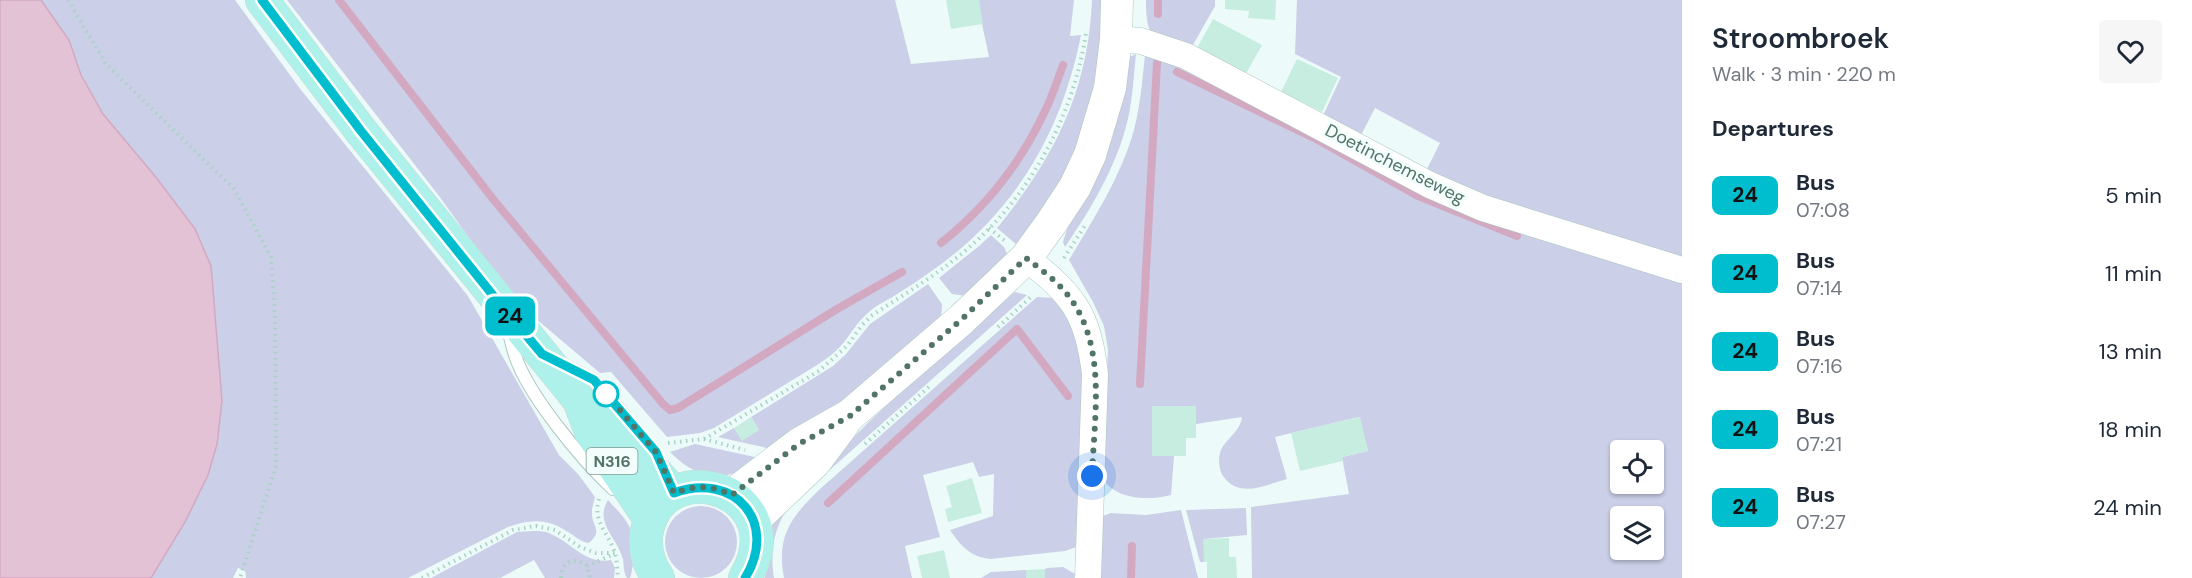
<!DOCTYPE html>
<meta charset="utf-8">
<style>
body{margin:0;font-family:"DM Sans",sans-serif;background:#f6f6f7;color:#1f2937;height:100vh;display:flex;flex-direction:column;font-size:22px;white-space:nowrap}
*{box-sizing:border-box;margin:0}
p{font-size:20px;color:#747a83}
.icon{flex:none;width:33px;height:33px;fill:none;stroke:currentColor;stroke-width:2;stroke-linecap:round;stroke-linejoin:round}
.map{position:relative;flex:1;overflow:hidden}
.side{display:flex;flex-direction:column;background:#fff;width:510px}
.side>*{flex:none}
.badge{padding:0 12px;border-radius:9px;font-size:21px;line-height:39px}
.controls{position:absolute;left:1610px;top:440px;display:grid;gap:12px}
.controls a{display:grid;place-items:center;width:54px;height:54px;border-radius:6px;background:#fff;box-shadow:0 2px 4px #0004;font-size:30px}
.you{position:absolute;width:30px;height:30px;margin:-15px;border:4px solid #fff;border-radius:50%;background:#1a73e8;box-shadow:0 0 0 9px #1a73e833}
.map>.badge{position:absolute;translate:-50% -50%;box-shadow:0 0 0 3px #fff}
h2{padding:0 30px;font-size:22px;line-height:54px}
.round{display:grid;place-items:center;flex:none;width:63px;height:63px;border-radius:6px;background:#f6f6f7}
.headline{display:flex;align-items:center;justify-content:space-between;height:102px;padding:0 30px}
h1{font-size:28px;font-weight:600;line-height:45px}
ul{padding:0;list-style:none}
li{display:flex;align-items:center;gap:18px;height:78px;padding:0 30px}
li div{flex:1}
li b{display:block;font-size:22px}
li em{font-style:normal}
li .badge{min-width:66px;font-weight:700;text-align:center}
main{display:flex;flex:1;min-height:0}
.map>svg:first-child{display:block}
.green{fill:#cbcfe7;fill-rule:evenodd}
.water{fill:#e3c2d5;stroke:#d3a9c2;stroke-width:1.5}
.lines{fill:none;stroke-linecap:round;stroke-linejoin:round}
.stream{stroke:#d3a9c2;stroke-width:8}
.building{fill:#c7ede0}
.service-casing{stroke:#adc7c0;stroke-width:14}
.minor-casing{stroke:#adc7c0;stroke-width:27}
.tertiary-casing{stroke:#adc7c0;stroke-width:33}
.primary-casing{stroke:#ced8d4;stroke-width:34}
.path{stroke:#a9d2c4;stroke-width:4;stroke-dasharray:1.5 4.5;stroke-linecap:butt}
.service{stroke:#fff;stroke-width:12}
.minor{stroke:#fff;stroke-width:26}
.tertiary{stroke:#fff;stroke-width:32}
.primary{stroke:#adf1ea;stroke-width:33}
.line-casing{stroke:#fff;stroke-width:14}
.line{stroke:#00becd;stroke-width:9}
.walk{stroke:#517466;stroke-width:6;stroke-dasharray:0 10.8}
.stop-dot{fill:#fff;stroke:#00becd;stroke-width:3}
.labels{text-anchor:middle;stroke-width:6;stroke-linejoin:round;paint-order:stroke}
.shield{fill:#f2fdfc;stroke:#819d93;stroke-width:1.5}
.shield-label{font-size:16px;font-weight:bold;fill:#517466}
.street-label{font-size:18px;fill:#517466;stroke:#f2fdfc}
</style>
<main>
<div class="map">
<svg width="1682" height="578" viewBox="0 0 1682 578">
<rect width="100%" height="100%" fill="#ecfbf9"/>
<path class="green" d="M 41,0 L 235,0 L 301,90 L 468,296 L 559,455 L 578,474 L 595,497 C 594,502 592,507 592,512 C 591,526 604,530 589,543 C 581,542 575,536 568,532 C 548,518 529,519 508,527 L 408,578 L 246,578 L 245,570 L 238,568 L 233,578 L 151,578 L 185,522 L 208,475 L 217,444 L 222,401 L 211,266 L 155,176 L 103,114 L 81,75 L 69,40 Z
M 287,0 L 895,0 L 911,64 L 989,57 L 977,0 L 1074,0 L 1070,36 L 1081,35 C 1062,130 1018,207 940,265 C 925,276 910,286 894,296 C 886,301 875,306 868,313 C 858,321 852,332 845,341 C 837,351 828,358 817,365 L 714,428 L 700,433 L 667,437 L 611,372 L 600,373 L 535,318 L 485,260 L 439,196 Z
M 1092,0 L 1103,0 C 1100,59 1092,122 1063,176 C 1050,200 1034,222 1017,245 L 997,228 C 1054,158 1088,92 1092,0 Z
M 1146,0 L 1215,0 L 1215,6 L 1189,52 C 1154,37 1146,42 1146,0 Z
M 1297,0 L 1682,0 L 1682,266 L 1424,175 L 1440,143 L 1375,108 L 1358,141 L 1321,120 L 1341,77 L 1295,54 Z
M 1151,51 L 1351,149 L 1682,276 L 1682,578 L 1252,578 L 1251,507 L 1349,494 L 1342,457 L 1368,451 L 1359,417 L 1275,437 L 1287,479 C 1265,485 1239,499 1223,476 C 1219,470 1218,460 1220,453 C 1224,439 1240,433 1242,417 L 1196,424 L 1195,406 L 1152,406 L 1152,456 L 1174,456 L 1171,495 C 1149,501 1114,500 1102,477 L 1108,350 L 1104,326 L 1093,302 L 1069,260 C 1093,220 1118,181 1132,137 C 1140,111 1142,82 1145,55 ZM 1620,450 L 1653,450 L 1653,483 L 1620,483 ZM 1620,516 L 1653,516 L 1653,549 L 1620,549 Z
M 1136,54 C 1134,72 1133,91 1130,109 C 1121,159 1093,206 1065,247 L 1063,242 L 1069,223 L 1127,58 Z
M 991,235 L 1004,247 L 1008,256 L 966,296 L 952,294 L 939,278 L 979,246 Z
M 928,284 L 942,304 L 941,320 L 839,405 L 771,453 L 767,448 L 718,437 L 734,428 L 742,440 L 759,430 L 751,417 L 833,366 L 846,354 L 870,324 Z
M 1015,292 L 1027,295 L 806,491 C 867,415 942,356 1015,292 Z
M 1037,297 L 1053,298 L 1063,306 L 1084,356 L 1076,547 L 1065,551 L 991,559 C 970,557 961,546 950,530 L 993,516 L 994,474 L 979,477 L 973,462 L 923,475 L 940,537 L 905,546 L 912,578 L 784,578 C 776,536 791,517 820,489 Z
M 695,444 L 764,459 C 729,481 701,484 670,452 Z
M 608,500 C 615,508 624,516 629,526 C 635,540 635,564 630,578 L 627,578 C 623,571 624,566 623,559 C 617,537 594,523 608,500 Z
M665 542a36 36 0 1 1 72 0a36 36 0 1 1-72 0Z
M 789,507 C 773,528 770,553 774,578 L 765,578 L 764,563 L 771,520 Z
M 1246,508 L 1247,535 L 1204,539 L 1204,562 L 1200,562 L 1186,510 Z
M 1181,510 L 1198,578 L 1097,578 L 1099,523 L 1103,516 L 1111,513 L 1146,515 Z
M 533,531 C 539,531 546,531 551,534 C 572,543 586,565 611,560 L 615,568 L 614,578 L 545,578 L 534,560 L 500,578 L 431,578 L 517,532 Z
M 1047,568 L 1063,567 L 1075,574 L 1074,578 L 1045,578 L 1045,569 Z
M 1026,570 L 1026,578 L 981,578 L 991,572 Z"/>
<path class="water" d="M 0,0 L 41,0 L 69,40 L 81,75 L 103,114 L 155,176 L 195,229 L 211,266 L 222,401 L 217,444 L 208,475 L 185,522 L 151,578 L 0,578 Z"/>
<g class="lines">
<path class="stream" d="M 339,0 L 493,199 L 663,404 L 670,410 L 678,408 L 837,309 L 902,272
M 1158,0 L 1158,14
M 1177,72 L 1318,140 L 1418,196 L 1517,236
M 941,243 C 985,208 1020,164 1044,113 C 1052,98 1057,81 1063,65
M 1140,384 L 1157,63
M 828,503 L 1017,329 L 1068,396
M 1131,578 L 1132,546"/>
</g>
<path class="building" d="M 946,0 L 979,0 L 983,24 L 951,29 Z
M 1225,0 L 1276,0 L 1275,20 L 1248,18 L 1249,11 L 1225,9 Z
M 1213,19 L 1262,45 L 1244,77 L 1196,50 Z
M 1297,59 L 1338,78 L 1322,112 L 1281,92 Z
M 1152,406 L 1196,406 L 1196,438 L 1186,438 L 1186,456 L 1152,456 Z
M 751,417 L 759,430 L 742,441 L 734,428 Z
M 1360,417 L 1368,451 L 1342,457 L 1343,461 L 1300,471 L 1291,433 Z
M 972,478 L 982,513 L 948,522 L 945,509 L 952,507 L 946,486 Z
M 1229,538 L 1229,557 L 1236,557 L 1237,578 L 1207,578 L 1207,562 L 1204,562 L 1203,539 Z
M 944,550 L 950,578 L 922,578 L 917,556 Z
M 1045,569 L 1045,578 L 1026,578 L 1026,570 Z"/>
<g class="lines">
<defs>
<path id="service" d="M 508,328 C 510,337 512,346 515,355 C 527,394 583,461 613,489
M 562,364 L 594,380 L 626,417"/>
<path id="minor" d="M 1116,39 L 1141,41 L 1186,56 L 1430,185 L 1483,208 L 1682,270
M 1026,258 C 1073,295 1088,313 1095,374 L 1088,578"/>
<path id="tertiary" d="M 732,495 L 799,444 L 850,415 L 962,319 L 1026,258 L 1052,222 L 1075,187 L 1090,155 L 1110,88 L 1116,39 L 1117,0
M 753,521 L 815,462 L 844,423"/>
<path id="primary" d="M 262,0 L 361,131 L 579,400 L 591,432 L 650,519
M 592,409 L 607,419 L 674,493
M 658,578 C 647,562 643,545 648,526 C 670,450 795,494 745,578"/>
</defs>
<use href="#service" class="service-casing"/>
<use href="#minor" class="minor-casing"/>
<use href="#tertiary" class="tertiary-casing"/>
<use href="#primary" class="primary-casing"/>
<path class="path" d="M 68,0 L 106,64 L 234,189 L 271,257 L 275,315 L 276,466 L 240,578
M 989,228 L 1005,241
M 1064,258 L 1086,224
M 998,327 L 1032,296
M 704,439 L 819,371 L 847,346 L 862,325 L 871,316 C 906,293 942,272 973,244 C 1033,191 1074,113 1086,33
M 668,443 L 704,439 L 745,450
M 865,444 L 931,385
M 599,499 C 592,521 609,534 615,553 C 617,561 617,570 618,578
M 587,566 L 614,554
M 422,578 L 513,530 L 536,526 L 555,530 L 580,547 L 596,553 L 615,553
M 561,578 C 561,561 575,556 587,566 L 590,578"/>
<use href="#service" class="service"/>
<use href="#minor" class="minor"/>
<use href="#tertiary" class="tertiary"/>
<use href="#primary" class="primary"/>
</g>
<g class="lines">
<defs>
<path id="line" d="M 262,0 L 361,131 L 504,309 L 542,354 L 594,380 L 656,452 L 674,493 C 735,471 779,523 745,578"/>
</defs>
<use href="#line" class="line-casing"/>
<use href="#line" class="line"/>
<path class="walk" d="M 606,394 L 656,452 L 674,493 C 696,485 711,485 732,495 L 799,444 L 850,416 L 962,319 L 1026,258 C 1040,269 1056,280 1067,294 C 1108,345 1094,416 1092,476"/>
</g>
<circle class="stop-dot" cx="606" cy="394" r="12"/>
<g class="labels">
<rect class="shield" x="586.5" y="448" width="51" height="26" rx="4.5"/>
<g class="shield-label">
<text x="612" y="467">N316</text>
</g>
<g class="street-label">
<text transform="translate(1395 164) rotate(27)" y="6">Doetinchemseweg</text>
</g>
</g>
</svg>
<div class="controls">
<a><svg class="icon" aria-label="locate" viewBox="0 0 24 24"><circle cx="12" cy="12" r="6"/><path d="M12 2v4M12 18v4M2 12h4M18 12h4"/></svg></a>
<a><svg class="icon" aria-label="layers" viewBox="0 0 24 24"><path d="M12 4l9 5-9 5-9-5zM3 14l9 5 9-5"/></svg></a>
</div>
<div class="you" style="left:1092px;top:476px"></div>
<b class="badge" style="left:510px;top:316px;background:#00becd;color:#111">24</b>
</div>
<section class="side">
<div class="headline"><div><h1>Stroombroek</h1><p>Walk · 3 min · 220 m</p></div><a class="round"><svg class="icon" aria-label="heart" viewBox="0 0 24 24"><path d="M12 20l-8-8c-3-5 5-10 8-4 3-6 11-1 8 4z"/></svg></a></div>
<h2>Departures</h2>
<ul>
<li><span class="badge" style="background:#00becd;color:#111">24</span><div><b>Bus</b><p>07:08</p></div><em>5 min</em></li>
<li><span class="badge" style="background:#00becd;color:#111">24</span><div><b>Bus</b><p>07:14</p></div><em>11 min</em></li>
<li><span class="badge" style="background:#00becd;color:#111">24</span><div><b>Bus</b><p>07:16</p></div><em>13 min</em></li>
<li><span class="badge" style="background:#00becd;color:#111">24</span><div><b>Bus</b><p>07:21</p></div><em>18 min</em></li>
<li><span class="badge" style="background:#00becd;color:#111">24</span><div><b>Bus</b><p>07:27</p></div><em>24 min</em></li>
</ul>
</section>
</main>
